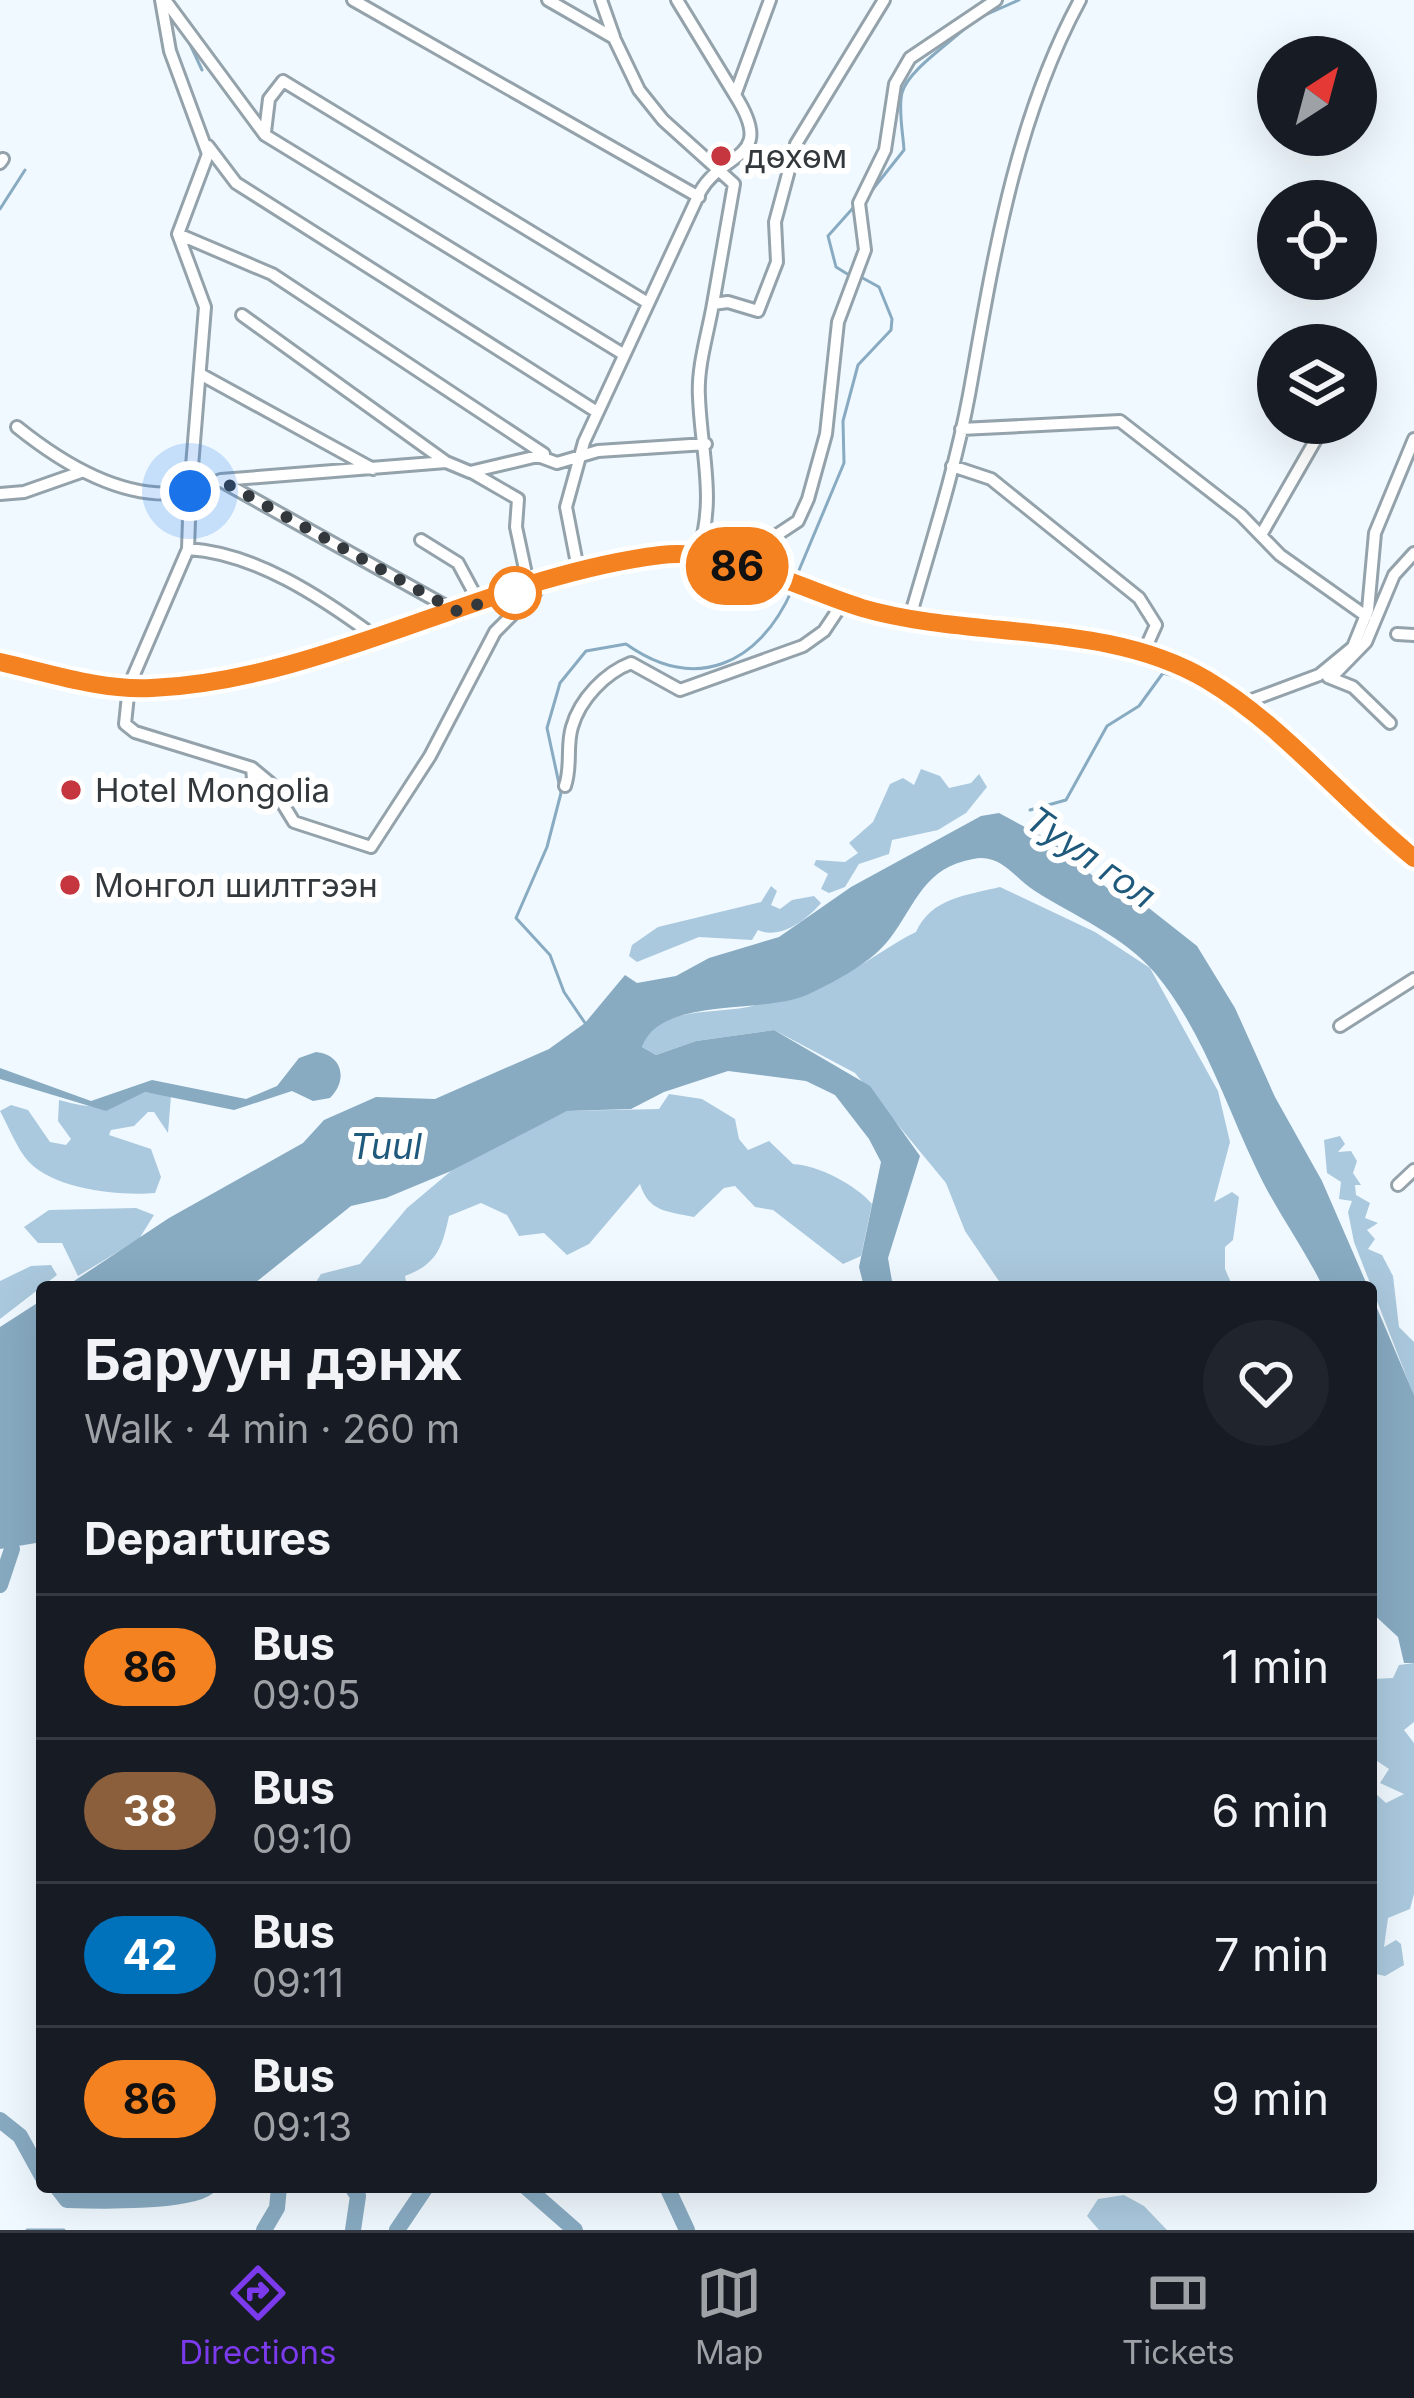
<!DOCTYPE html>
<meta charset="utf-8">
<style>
body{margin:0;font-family:Inter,sans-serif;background:#20242c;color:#f1f3f6;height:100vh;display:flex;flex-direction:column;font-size:45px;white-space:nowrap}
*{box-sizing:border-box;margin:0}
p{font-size:39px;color:#9ea1a6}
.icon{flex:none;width:66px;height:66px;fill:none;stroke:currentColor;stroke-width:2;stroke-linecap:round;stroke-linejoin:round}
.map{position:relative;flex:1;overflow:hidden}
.details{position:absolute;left:36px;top:1281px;width:1341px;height:912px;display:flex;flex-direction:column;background:#171b24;border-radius:12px;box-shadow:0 12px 48px #0002}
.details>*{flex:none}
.badge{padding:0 24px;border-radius:39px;font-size:42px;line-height:78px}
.needle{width:78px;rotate:36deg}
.fabs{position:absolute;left:1257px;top:36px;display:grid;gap:24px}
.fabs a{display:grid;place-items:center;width:120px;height:120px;border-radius:50%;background:#171b24;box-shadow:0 12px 48px #0002;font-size:60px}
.you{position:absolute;width:60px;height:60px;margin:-30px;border:9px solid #fff;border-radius:50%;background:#1a73e8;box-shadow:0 0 0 18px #1a73e833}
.map>.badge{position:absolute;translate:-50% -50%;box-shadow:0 0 0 6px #fff}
h2{padding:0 48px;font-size:45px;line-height:108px}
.round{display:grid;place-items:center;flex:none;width:126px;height:126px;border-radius:63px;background:#20242c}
.head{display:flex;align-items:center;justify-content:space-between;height:204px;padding:0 48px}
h1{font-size:57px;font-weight:700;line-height:90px}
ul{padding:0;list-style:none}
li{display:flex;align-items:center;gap:36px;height:144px;padding:0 48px;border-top:3px solid #363941}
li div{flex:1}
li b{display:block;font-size:45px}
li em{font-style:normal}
li .badge{min-width:132px;font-weight:700;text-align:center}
.menu{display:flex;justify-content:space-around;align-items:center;height:168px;border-top:3px solid #363941;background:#171b24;font-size:33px;color:#9ea1a6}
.menu a{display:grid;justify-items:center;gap:6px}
.menu .active{color:#7c3aed}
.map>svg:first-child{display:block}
.green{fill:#abc9de}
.water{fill:#88abc2}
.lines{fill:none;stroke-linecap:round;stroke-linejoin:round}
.stream{stroke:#88abc2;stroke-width:3}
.river{stroke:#88abc2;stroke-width:16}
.minor-casing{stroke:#94a2ab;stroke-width:16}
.secondary-casing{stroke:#94a2ab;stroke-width:21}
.minor{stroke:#fff;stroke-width:10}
.secondary{stroke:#fff;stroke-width:15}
.line-casing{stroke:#fff;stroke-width:27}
.line{stroke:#f58220;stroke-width:18}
.walk{stroke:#33383c;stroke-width:12;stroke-dasharray:0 21.6}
.poi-dot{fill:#c6363f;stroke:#fff;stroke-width:4.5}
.stop-dot{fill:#fff;stroke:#f58220;stroke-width:6}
.labels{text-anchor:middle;stroke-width:12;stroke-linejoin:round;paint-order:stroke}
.poi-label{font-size:33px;fill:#33383c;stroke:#fff;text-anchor:start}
.water-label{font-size:36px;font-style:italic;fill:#1f5a7c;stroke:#fff}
</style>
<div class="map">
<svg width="1414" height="2230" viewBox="0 0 1414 2230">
<rect width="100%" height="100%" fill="#f0f9ff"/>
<path class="green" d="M 921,769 L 940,776 L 949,788 L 971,783 L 979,774 L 987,787 L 966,813 L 938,830 L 892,840 L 889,854 L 859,864 L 845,887 L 829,893 L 821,889 L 828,874 L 814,865 L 816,860 L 845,862 L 858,853 L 849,843 L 873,822 L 890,784 L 903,778 L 914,785 Z
M 771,886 L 777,891 L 771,905 L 780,909 L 792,900 L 814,896 L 821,903 C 806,921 779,940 758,930 L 752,940 L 699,937 L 637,962 L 629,956 L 632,945 L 658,927 L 761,902 Z
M 1000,887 L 1095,932 L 1150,968 L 1218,1091 L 1230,1142 L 1214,1202 L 1232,1192 L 1239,1197 L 1233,1240 L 1225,1247 L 1225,1269 L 1233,1287 L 1003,1287 L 965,1231 L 946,1183 L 855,1073 L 774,1030 L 696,1041 L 656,1055 L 642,1047 C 657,1004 718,1015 752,1006 C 784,997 821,984 851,970 C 873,959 893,943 916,932 C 931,898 967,895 1000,887 Z
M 145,1092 L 171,1096 L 168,1133 L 154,1112 L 148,1112 L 134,1126 L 111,1130 L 109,1135 L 151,1149 L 161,1177 L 155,1193 C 119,1196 55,1190 28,1161 C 18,1150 8,1126 0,1111 L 11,1105 L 28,1110 L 50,1142 L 66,1145 L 71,1139 L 58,1121 L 59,1100 C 108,1113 103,1104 145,1092 Z
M 669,1094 L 702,1099 L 735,1119 L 739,1139 L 748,1150 L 769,1141 L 793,1164 C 818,1165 856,1185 872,1204 L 861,1256 L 843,1264 L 773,1210 L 755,1207 L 735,1186 L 724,1188 L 694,1217 C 666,1211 649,1212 640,1184 L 589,1244 L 567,1255 L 544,1233 L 519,1236 L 507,1215 L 481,1203 L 449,1216 C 442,1248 437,1264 405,1276 L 407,1287 L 313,1287 L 321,1274 L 360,1264 L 407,1208 L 451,1171 L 542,1121 L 567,1111 L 659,1109 Z
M 1340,1136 L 1345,1144 L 1338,1152 L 1351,1151 L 1357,1161 L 1353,1173 L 1361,1185 L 1355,1185 L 1356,1195 L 1370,1203 L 1365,1218 L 1378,1223 L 1367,1230 L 1375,1239 L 1368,1249 L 1382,1255 L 1393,1276 L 1399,1327 L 1414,1342 L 1414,1396 L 1354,1242 L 1348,1212 L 1352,1201 L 1339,1199 L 1341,1182 L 1327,1173 L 1324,1140 Z
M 136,1208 L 154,1215 L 139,1239 L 78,1276 L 62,1243 L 38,1243 L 24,1227 L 49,1210 Z
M 51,1265 L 57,1275 L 0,1319 L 0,1281 L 31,1266 Z
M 1414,1663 L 1414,1722 L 1404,1730 L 1414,1743 L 1414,1894 L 1410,1909 L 1388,1918 L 1384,1947 L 1396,1940 L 1401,1944 L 1404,1965 L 1385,1976 L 1371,1973 L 1371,1798 L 1376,1794 L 1386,1803 L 1404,1794 L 1380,1783 L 1389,1769 L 1371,1757 L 1371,1679 L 1393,1678 L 1399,1665 Z
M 1124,2195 L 1144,2206 L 1167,2230 L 1099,2230 L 1087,2216 L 1098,2199 Z"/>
<path class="water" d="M 999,813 L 1053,842 L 1113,893 L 1145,905 L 1197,946 L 1235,1008 L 1275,1097 L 1322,1181 L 1368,1287 L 1323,1287 C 1303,1246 1275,1209 1256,1168 C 1225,1103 1202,1029 1155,973 C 1125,937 1074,916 1035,891 C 1014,878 1001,853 973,859 C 924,868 917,902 891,937 C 873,962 836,981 809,994 C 767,1015 660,995 642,1047 L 656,1055 L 696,1041 L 774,1030 L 870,1086 L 920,1156 L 888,1258 L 893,1287 L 864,1287 L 859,1267 L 881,1162 L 869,1139 L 835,1095 L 806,1081 L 728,1071 L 664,1092 L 631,1109 L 567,1111 L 451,1171 L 386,1198 L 351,1206 L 250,1287 L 65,1287 L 169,1218 L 303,1143 L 324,1120 L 376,1097 L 435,1099 L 549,1049 L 585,1023 L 625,975 L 637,983 L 676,976 L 709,958 L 779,937 L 851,887 L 981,816 Z
M 316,1052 C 343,1055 348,1080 330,1098 L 313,1101 L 292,1091 L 234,1110 L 145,1092 L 106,1111 L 0,1079 L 0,1068 L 91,1101 L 152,1080 L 246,1099 L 277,1086 L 299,1058 Z
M 1371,1294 L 1414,1395 L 1414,1663 L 1404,1663 L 1398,1637 L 1371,1612 Z
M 42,1300 L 42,1542 L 0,1549 L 0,1327 Z"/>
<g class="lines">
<path class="stream" d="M 983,16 L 1019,0
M 189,42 L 202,70
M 869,194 L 904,150 C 903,133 898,109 902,93 C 907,70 955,40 974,20
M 0,209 L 25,170
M 849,275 L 836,267 L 828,236 L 853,208
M 797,575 L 844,463 L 843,421 L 858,365 L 891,330 L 892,319 L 879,287 L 859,276
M 1030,810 L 1066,800 L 1107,726 L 1139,706 L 1163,673 L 1178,677
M 585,1023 L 564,992 L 550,955 L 516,918 L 547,847 L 561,793 L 547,728 L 560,683 L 586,651 L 626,644 C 695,693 759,665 792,590
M 27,2230 L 64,2230"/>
<path class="river" d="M 0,1585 L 12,1549
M 0,2120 L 20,2136 L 42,2176
M 57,2187 L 67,2200 C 96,2201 188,2203 208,2187
M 352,2187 L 358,2196 L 353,2230
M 526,2187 L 575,2230
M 667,2187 L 687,2230
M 264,2230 L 277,2208 L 279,2187
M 397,2230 L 426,2187"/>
<defs>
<path id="minor" d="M 165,0 L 265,135 L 623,354
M 353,0 L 699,197
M 548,0 L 614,38 L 639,90 L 663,120 L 734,184 L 713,304
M 601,0 L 614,37
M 677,0 L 735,95
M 265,132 L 269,99 L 283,81 L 648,303
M 208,146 L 236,183 L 597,412
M 0,163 L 3,159
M 178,234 L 272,274 L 544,454
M 242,315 L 446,462
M 200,374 L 373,469
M 17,427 C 63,464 128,504 190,491 L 205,307 L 178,234 L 208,154 L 170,51 L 161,0
M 961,429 L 1120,421 L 1241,515 L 1280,555 L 1366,616
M 952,466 L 991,479 L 1139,598 L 1156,625 L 1142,656
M 473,473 L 518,499 L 516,527 L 529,588
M 223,482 L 453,610
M 0,494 L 24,492 L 81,472
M 1261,535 L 1319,434
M 421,540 L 458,563 L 480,604
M 757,548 L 798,521 L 808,499 L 826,434 L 838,322 L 865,250 L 859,203 L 885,150 L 895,84 L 910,58 L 996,0
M 188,549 C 255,553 321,597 374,636
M 697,556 C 717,501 701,453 699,397 C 697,367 708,333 713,304 L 728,302 L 758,311 L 777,262 L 775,222 L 796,144 L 884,0
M 579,574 L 566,507 L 584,442 L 700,192 C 723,150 777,161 735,95 L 770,0
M 910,617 C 931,544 955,470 969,395 C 993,261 1014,122 1080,0
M 1397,634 L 1414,635
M 1328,677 L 1353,687 L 1390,723
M 1331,678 L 1366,642 L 1394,575 L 1414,553
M 1241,704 L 1319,675 L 1353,647 L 1368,610 L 1375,533 L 1414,439
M 252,768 L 270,783 L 294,822 L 371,847 L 430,756 L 495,632 L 542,585
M 253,779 L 252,768 L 135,732 L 125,724 L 129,686 L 188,549 L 190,491 L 221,480 L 446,462 L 470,472 L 538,456 L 557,463 L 598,451 L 706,444
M 565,786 C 572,766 566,746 572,727 C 580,699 605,673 631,663 L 680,690 L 803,646 L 824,631 L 844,601
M 1340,1026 L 1414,979
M 1398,1185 L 1414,1170"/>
<path id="secondary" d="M 0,662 C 49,673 102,691 152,688 C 328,680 488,576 661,555 C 727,547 800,589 862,608 C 969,639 1112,622 1208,680 C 1281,724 1346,803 1414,858"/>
</defs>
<use href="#minor" class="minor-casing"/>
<use href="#secondary" class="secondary-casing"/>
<use href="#minor" class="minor"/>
<use href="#secondary" class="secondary"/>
</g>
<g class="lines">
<defs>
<path id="line" d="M 0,662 C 49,673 102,691 152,688 C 326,680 489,576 661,555 C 727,547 800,589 862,608 C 972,640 1107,620 1207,680 C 1284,726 1344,802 1414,858"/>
</defs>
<use href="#line" class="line-casing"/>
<use href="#line" class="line"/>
<path class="walk" d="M 190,491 L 220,480 L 456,611 L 515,593"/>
</g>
<g class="poi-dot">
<circle cx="721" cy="156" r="12"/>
<circle cx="71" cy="790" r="12"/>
<circle cx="70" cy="885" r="12"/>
</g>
<circle class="stop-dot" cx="515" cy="593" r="24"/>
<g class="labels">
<g class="poi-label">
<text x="745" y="168">дөхөм</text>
<text x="95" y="802">Hotel Mongolia</text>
<text x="94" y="897">Монгол шилтгээн</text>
</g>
<g class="water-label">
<text transform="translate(1091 857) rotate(35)" y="13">Туул гол</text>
<text x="386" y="1159">Tuul</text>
</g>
</g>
</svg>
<div class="fabs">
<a><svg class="needle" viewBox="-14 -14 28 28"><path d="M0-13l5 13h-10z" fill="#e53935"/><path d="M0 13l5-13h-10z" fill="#9ea1a6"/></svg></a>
<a><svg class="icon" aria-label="locate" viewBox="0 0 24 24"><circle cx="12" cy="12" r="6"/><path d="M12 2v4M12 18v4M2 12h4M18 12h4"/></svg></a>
<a><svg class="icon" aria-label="layers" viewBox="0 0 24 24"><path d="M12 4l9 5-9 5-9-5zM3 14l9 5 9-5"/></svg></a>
</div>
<div class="you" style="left:190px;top:491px"></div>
<b class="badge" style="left:737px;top:566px;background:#f58220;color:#111">86</b>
<section class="details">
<div class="head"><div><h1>Баруун дэнж</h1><p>Walk · 4 min · 260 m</p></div><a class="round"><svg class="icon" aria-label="heart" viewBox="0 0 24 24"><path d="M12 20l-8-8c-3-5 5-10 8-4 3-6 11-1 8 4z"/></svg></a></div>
<h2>Departures</h2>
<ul>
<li><span class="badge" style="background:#f58220;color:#111">86</span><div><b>Bus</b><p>09:05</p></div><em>1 min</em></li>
<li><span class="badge" style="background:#8b5e3c;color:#fff">38</span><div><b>Bus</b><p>09:10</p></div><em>6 min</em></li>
<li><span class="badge" style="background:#0072bc;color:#fff">42</span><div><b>Bus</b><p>09:11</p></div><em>7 min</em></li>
<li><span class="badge" style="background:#f58220;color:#111">86</span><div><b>Bus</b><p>09:13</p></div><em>9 min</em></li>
</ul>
</section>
</div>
<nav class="menu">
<a class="active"><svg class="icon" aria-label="directions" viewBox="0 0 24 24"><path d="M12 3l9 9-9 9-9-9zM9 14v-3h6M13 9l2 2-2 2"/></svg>Directions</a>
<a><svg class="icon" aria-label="map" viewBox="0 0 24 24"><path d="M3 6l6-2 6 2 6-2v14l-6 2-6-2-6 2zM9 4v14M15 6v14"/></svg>Map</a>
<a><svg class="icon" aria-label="tickets" viewBox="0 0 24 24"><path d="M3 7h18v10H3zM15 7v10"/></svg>Tickets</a>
</nav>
